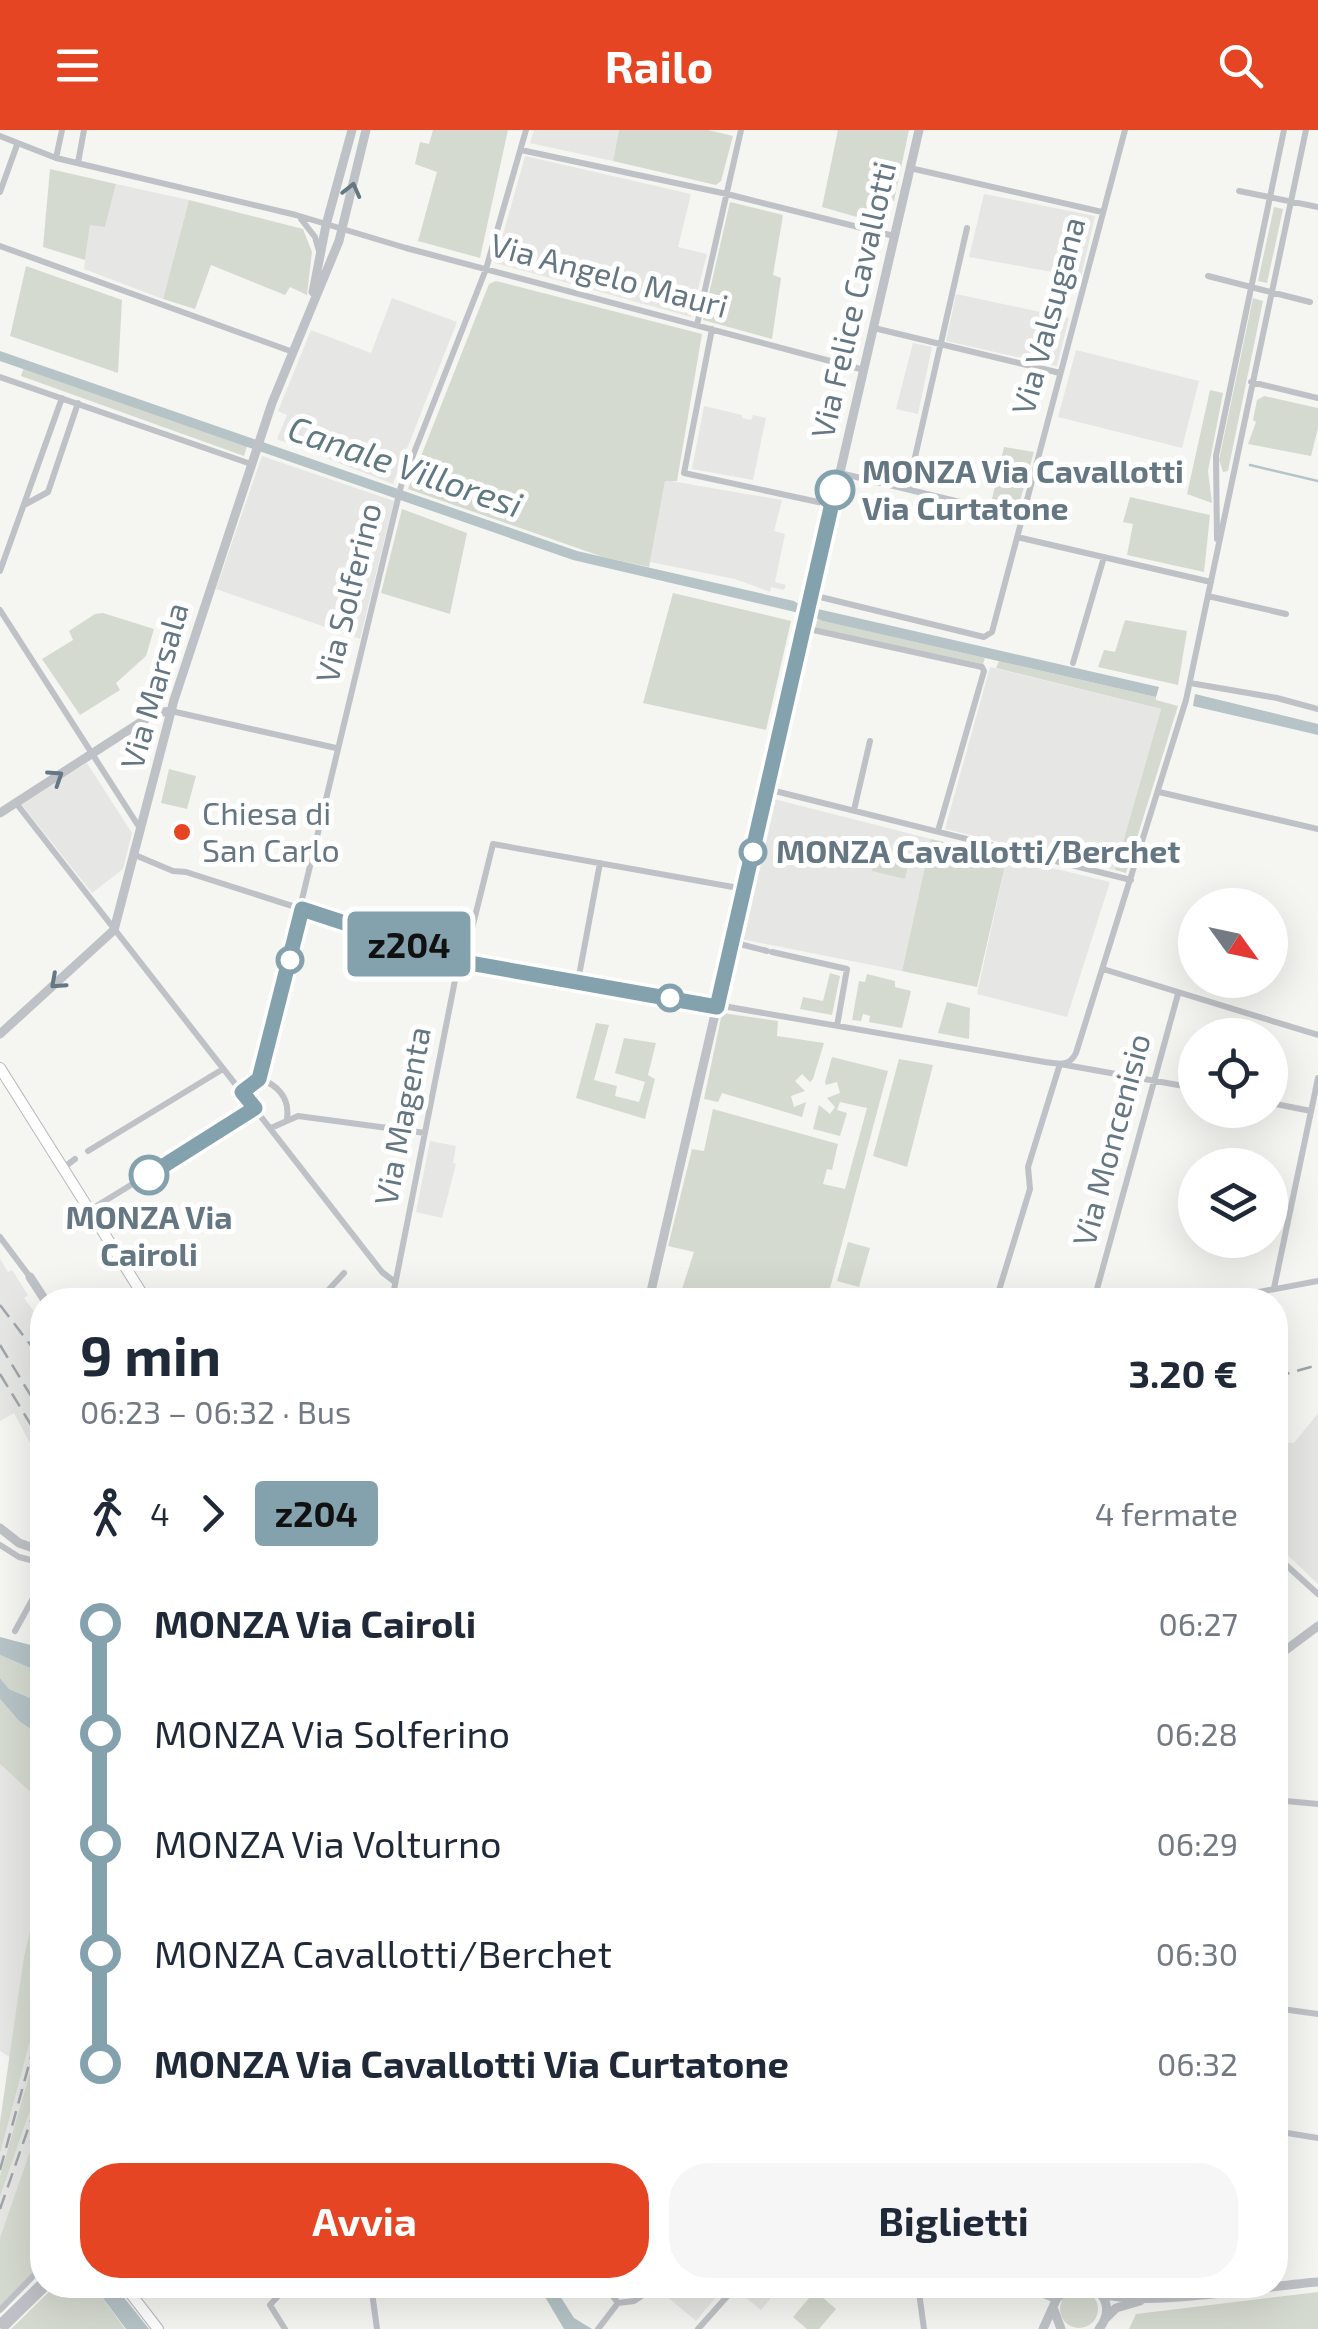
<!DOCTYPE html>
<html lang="it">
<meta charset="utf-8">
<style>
body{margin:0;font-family:"Exo 2",sans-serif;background:#f6f6f7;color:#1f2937;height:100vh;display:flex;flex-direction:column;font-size:38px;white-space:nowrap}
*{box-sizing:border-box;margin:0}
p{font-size:32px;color:#747a83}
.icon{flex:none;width:55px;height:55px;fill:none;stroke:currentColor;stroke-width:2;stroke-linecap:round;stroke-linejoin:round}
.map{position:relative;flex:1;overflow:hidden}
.panel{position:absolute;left:30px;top:1158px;width:1258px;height:1010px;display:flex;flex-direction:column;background:#fff;border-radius:40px;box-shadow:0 10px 40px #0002}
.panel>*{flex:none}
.badge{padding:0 20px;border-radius:8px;font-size:35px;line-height:65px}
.needle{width:65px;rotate:123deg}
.controls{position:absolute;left:1178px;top:758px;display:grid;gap:20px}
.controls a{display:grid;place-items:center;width:110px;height:110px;border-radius:50%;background:#fff;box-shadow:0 10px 40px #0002;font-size:50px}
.map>.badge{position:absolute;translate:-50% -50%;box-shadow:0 0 0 5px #fff}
.legs{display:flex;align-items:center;gap:15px;height:110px;padding:0 50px;font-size:32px}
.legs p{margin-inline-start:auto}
.summary{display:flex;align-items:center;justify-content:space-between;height:170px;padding:0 50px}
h1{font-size:55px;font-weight:700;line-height:75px}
.button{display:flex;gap:20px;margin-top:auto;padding:20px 50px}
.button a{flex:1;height:115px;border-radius:40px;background:#e54522;color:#fff;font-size:40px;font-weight:700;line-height:115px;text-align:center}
.button a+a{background:#f6f6f7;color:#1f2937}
ul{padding:0 50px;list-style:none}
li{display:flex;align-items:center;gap:35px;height:110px;font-size:38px}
li i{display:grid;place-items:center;width:15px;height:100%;margin:0 12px;background:currentColor}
li i::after{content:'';width:25px;height:25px;margin:-12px;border:8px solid;border-radius:50%;background:#fff}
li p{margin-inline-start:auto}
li:first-child i{background:linear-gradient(#0000 50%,currentColor 0)}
li:last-child i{background:linear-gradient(currentColor 50%,#0000 0)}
header{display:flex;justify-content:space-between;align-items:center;height:130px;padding:0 50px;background:#e54522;color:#fff;font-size:45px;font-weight:700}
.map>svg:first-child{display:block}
.built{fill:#e6e7e5}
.green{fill:#d5dad0}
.water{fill:#b6c4c7}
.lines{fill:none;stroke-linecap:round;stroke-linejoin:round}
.stream{stroke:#b6c4c7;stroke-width:2.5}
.secondary-casing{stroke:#b2b8bc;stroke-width:12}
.minor{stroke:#bec2c6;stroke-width:6}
.tertiary{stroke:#bec2c6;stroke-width:9}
.secondary{stroke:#fff;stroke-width:10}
.rail{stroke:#9fa6ab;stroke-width:2.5;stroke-dasharray:15 8;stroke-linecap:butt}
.oneway{stroke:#647783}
.line-1-casing{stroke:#fff;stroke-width:22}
.line-1{stroke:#84a2ae;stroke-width:15}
.stop-1-dot{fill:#fff;stroke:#84a2ae;stroke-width:5}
.poi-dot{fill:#e54522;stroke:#fff;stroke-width:4}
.labels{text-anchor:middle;stroke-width:10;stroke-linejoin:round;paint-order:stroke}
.street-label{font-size:32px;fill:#647783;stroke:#fff}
.stop-label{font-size:32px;font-weight:bold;fill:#647783;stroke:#fff;text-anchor:start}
.poi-label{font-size:32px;fill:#647783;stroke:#fff;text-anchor:start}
.water-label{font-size:35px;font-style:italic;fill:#5f7980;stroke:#fff}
</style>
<header><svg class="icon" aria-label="menu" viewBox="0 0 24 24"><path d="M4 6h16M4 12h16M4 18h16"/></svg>Railo<svg class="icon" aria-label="search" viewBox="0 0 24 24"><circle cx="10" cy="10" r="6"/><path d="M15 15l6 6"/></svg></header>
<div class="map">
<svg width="1318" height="2199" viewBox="0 0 1318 2199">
<rect width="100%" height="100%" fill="#f5f5f1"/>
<path class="built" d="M 534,0 L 619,0 L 613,31 L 530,13 Z
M 525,26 L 691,64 L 678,117 L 707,124 L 691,187 L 495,133 Z
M 116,54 L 189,70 L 163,169 L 84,139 L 90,94 L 105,97 Z
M 984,64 L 1095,86 L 1081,147 L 969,127 Z
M 956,164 L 1069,188 L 1057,236 L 946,211 Z
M 392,168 L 457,192 L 393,354 L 277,309 L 287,285 L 278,281 L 311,200 L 371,223 Z
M 913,213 L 932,217 L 918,284 L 896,279 Z
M 1076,220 L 1199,251 L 1182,318 L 1058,287 Z
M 704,276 L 742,285 L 742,288 L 751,290 L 753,285 L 766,288 L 753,350 L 692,339 Z
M 262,326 L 394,371 L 360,509 L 216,459 Z
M 665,350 L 782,370 L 774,401 L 785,404 L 775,452 L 786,455 L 784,460 L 771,457 L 770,462 L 735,449 L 650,432 Z
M 990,537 L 1161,579 L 1115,740 L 945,699 Z
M 87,633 L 132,703 L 123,739 L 92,763 L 21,674 Z
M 770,668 L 931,709 L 902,841 L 740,809 Z
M 1007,727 L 1110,752 L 1067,887 L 977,864 Z
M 430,1011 L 456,1016 L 453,1033 L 456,1034 L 442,1088 L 416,1082 Z
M 0,1129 L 8,1142 L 12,1140 L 28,1165 L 24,1168 L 42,1192 L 42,1336 L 14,1283 L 0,1291 Z
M 1318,1283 L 1318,1454 L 1275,1413 L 1275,1312 L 1294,1313 Z
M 0,1634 L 42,1673 L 42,1750 L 24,1826 L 11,1928 L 0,1921 Z
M 42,1866 L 42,1901 L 0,2046 L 0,2024 Z
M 42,1946 L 42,1987 L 0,2107 L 0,2067 Z
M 667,2155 L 715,2155 L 722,2160 L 696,2191 L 659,2160 Z
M 730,2155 L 782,2155 L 761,2180 Z"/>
<path class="green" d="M 433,0 L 508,0 L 480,128 L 418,111 L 437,42 L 415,34 L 420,12 L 429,14 Z
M 619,0 L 708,0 L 733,6 L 721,51 L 716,55 L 613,31 Z
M 838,0 L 909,0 L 894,71 L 870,66 L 864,89 L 822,77 Z
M 50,39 L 116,54 L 105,97 L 90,95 L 85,130 L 43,117 Z
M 189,70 L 303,99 L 312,122 L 307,165 L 290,157 L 285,165 L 211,135 L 195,179 L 163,169 Z
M 730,72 L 783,85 L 773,145 L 781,148 L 772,209 L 703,190 Z
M 1274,77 L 1283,79 L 1267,153 L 1258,151 Z
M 26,136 L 122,170 L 118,243 L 10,206 Z
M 496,151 L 702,204 L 677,351 L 665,351 L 649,437 L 603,427 L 408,359 L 489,154 Z
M 1253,168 L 1263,171 L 1228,341 L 1223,342 L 1219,330 Z
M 24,237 L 247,316 L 244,326 L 21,246 Z
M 1210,260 L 1223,263 L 1208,341 L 1212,373 L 1187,364 Z
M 1264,266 L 1318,278 L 1318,298 L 1311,326 L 1248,314 L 1256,292 L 1253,290 L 1257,270 Z
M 1004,317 L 1034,322 L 1018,378 L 992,369 Z
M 1130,367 L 1210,385 L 1204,442 L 1127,425 L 1133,394 L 1123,392 Z
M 402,379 L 467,403 L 450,484 L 381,463 Z
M 673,463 L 791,491 L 766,600 L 643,573 Z
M 103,483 L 154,499 L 146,526 L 116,553 L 120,560 L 80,585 L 42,529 L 73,510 L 69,501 L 95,484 Z
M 818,488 L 824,491 L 985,528 L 983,534 L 815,498 Z
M 1125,490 L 1187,501 L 1178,555 L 1098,537 L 1104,520 L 1115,522 Z
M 999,531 L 1156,567 L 1156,570 L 1178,576 L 1126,743 L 1115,740 L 1161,579 L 996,538 Z
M 169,639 L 196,646 L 187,679 L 161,673 Z
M 931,709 L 1007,727 L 977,857 L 902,841 Z
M 877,722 L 909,730 L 905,749 L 872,741 Z
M 830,843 L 840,846 L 832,885 L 800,879 L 803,867 L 823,871 Z
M 867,844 L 895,851 L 895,857 L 911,861 L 902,898 L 869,892 L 870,886 L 863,884 L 861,891 L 852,890 L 859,851 L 865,852 Z
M 947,872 L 970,878 L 969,909 L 938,903 Z
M 722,883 L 778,891 L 777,906 L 824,913 L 813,949 L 810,952 L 802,944 L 795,951 L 805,961 L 791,966 L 794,977 L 806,972 L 802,987 L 722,963 L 718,972 L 704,969 Z
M 596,893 L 609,895 L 594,950 L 617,956 L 615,966 L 639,972 L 645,952 L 615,943 L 624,908 L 656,913 L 648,945 L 655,949 L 645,989 L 576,968 Z
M 832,927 L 888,941 L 830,1158 L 844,1161 L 843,1170 L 755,1170 L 682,1159 L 694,1122 L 668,1116 L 692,1019 L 704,1021 L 713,979 L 838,1014 L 832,1040 L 827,1039 L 823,1054 L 845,1059 L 867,978 L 840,972 L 837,980 L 847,983 L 840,1006 L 813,999 L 819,975 L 830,984 L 835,977 L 827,968 L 840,963 L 837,952 L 826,955 L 825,952 Z
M 899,929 L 933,935 L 907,1037 L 873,1026 Z
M 848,1112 L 870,1118 L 859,1157 L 837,1151 Z
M 0,1525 L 42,1543 L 42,1573 L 9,1559 L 0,1548 Z
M 0,1569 L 19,1591 L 42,1607 L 42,1673 L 0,1634 Z
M 42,1750 L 42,1866 L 0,2024 L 0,1992 L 24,1826 Z
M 42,1901 L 42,1946 L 0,2067 L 0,2046 Z
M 42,1987 L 42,2133 L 0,2178 L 0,2107 Z
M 56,2155 L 93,2155 L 125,2199 L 11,2199 Z
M1060 2179a19 19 0 1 1 38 0a19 19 0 1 1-38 0Z
M 815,2161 L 836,2179 L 819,2199 L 807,2199 L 793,2187 Z
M 1318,2162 L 1318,2199 L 1129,2199 L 1136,2184 Z"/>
<path class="water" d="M 0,221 L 577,421 L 794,471 L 800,475 L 799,483 L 573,430 L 0,231 Z
M 818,479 L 1159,557 L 1156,567 L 823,491 L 816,488 Z
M 1195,564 L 1318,594 L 1318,605 L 1193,576 Z
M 0,1507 L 42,1518 L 42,1543 L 0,1525 Z
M 0,1548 L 9,1559 L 42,1573 L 42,1607 L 19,1591 L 0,1569 Z
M 93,2155 L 114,2155 L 149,2199 L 126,2199 Z
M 538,2155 L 553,2155 L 574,2188 L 592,2199 L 564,2199 Z"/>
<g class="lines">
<path class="stream" d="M 1250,335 L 1318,351"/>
<defs>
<path id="secondary" d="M 0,938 L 146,1170
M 124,2155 L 158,2199"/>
</defs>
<use href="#secondary" class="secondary-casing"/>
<path class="minor" d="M 0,6 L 56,28 L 296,85 L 406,118 L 864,240
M 521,20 L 727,64 L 894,106
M 56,28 L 62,0
M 78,33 L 84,0
M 910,38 L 1102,82
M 1239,61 L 1318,77
M 0,62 L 17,15
M 301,89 L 315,107 L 319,121
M 0,116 L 293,222
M 1208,146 L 1310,172
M 697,195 L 741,0
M 874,198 L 1060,243
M 712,199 L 684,343 L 832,375
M 0,247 L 251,334
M 1251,252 L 1318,268
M 840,343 L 1022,387
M 908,358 L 967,98
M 26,374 L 48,362 L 78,273
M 1017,407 L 1211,452
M 1217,409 L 1216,326 L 1284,0
M 0,441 L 62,268
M 812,465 L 984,507 L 992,502 L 1125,0
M 1208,466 L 1286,484
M 0,480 L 141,700
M 804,498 L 982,537 L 984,541 L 938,701
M 1073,533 L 1104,427
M 1190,553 L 1277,568 L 1318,579
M 171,581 L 336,618
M 767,659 L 1131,750
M 1159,662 L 1318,699
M 16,673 L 382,1142 L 395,1152
M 854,680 L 870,611
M 135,725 L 173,741 L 186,742 L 464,831 L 1045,932 C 1059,934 1069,937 1076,923 L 1186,570 L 1306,0
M 732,812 L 767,821
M 772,822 L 847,839 L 837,896
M 464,831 L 493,714 L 744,759
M 1103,839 L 1318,905
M 578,851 L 600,733
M 259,949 L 401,356 L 486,139 L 526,0
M 259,949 C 277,954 290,968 287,988
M 242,962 L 259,949
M 1270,973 L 1311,981
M 271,998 L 298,986 L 425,1003
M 88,1021 L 223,939
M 63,1038 L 75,1029
M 90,1080 L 255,979
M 0,1107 L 30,1147
M 1274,1158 L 1318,948
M 322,1167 L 344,1143
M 392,1170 L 459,830
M 996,1170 L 1030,1059 L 1028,1037 L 1060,934 L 1195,958
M 1094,1170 L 1178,864
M 1216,1170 L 1318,1151
M 0,1415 L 19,1427 L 42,1433
M 1275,1425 L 1318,1464
M 15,1501 L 42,1452
M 1275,1670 L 1318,1674
M 1275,1878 L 1318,1884
M 1275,2001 L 1318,2008
M 371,2155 L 377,2199
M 604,2155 L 618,2173
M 918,2155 L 924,2199
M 1017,2155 L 1056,2170
M 0,2180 L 42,2137
M 4,2199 L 49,2155
M 285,2199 L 270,2175 L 288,2155
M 598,2199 L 618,2173 L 634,2171 L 658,2155
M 698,2199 L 731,2162 L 723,2155"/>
<path class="tertiary" d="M 313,162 L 326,95 L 352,0
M 0,683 L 155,583 L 171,581
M 0,904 L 114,800 L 174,570 L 272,273 L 339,111 L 366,0
M 30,1147 L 45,1170
M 649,1170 L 919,0
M 0,1398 L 19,1413 L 42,1421
M 1275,1528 L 1318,1496
M 1089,2155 C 1108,2165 1112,2182 1099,2199
M 1101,2163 C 1137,2179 1272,2155 1318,2152
M 1054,2180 L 1061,2199
M 1106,2188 L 1116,2178 L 1140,2171
M 0,2194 L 42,2153
M 1043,2199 L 1057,2168 L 1072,2155"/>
<use href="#secondary" class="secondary"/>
<path class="rail" d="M 0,1175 L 42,1230
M 0,1215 L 42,1284
M 0,1244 L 42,1313
M 1275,1247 L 1318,1235
M 0,2040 L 42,1887
M 0,2079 L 42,1959"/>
</g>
<defs><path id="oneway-chevron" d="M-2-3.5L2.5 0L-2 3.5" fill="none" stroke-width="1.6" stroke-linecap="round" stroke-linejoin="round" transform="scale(2.5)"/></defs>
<g class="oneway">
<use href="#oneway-chevron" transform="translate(352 60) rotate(-76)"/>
<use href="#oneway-chevron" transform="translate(56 647) rotate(-33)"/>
<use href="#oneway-chevron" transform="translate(57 852) rotate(138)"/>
</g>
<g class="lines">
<defs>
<path id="line-1" d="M 149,1045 L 255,978 L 242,962 L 259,949 L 302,779 L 464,832 L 717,877 L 835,360"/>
</defs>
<use href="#line-1" class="line-1-casing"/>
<use href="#line-1" class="line-1"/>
</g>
<g class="stop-1-dot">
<circle cx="835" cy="360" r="18"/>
<circle cx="753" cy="722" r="12"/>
<circle cx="290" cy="830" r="12"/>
<circle cx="670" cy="868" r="12"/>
<circle cx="149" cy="1045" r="18"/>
</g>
<circle class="poi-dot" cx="182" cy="702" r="10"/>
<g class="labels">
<g class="street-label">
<text transform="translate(609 146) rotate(15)" y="11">Via Angelo Mauri</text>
<text transform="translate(854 170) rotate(-77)" y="11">Via Felice Cavallotti</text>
<text transform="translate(1049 186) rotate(-75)" y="11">Via Valsugana</text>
<text transform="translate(349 463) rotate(-76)" y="11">Via Solferino</text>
<text transform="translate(155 556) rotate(-74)" y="11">Via Marsala</text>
<text transform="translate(403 986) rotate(-79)" y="11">Via Magenta</text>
<text transform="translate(1112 1010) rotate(-75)" y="11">Via Moncenisio</text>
</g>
<g class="stop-label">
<text x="862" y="353">MONZA Via Cavallotti<tspan x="862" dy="37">Via Curtatone</tspan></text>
<text x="776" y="733">MONZA Cavallotti/Berchet</text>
<text x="149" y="1099" text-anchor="middle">MONZA Via<tspan x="149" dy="37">Cairoli</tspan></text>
</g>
<g class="poi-label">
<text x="202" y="695">Chiesa di<tspan x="202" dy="37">San Carlo</tspan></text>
</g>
<g class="water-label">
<text transform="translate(405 337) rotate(19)" y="12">Canale Villoresi</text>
</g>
</g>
</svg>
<div class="controls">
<a><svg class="needle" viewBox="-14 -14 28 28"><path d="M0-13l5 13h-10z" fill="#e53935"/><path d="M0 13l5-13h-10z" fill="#747a83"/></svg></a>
<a><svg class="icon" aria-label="locate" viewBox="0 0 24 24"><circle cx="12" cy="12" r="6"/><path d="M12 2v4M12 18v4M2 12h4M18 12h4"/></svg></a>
<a><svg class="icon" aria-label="layers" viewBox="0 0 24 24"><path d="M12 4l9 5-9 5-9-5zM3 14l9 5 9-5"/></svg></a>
</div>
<b class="badge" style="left:409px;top:814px;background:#84a2ae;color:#111">z204</b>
<section class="panel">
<div class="summary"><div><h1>9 min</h1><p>06:23 – 06:32 · Bus</p></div><b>3.20 €</b></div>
<div class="legs"><svg class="icon" aria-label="walk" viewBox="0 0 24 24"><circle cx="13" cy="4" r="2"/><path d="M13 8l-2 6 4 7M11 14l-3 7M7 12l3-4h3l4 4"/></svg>4<svg class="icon" aria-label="forward" viewBox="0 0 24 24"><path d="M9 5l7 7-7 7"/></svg><b class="badge" style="background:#84a2ae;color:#111">z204</b><p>4 fermate</p></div>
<ul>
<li><i style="color:#84a2ae"></i><b>MONZA Via Cairoli</b><p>06:27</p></li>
<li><i style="color:#84a2ae"></i><span>MONZA Via Solferino</span><p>06:28</p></li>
<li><i style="color:#84a2ae"></i><span>MONZA Via Volturno</span><p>06:29</p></li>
<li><i style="color:#84a2ae"></i><span>MONZA Cavallotti/Berchet</span><p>06:30</p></li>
<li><i style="color:#84a2ae"></i><b>MONZA Via Cavallotti Via Curtatone</b><p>06:32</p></li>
</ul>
<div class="button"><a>Avvia</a><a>Biglietti</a></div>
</section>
</div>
